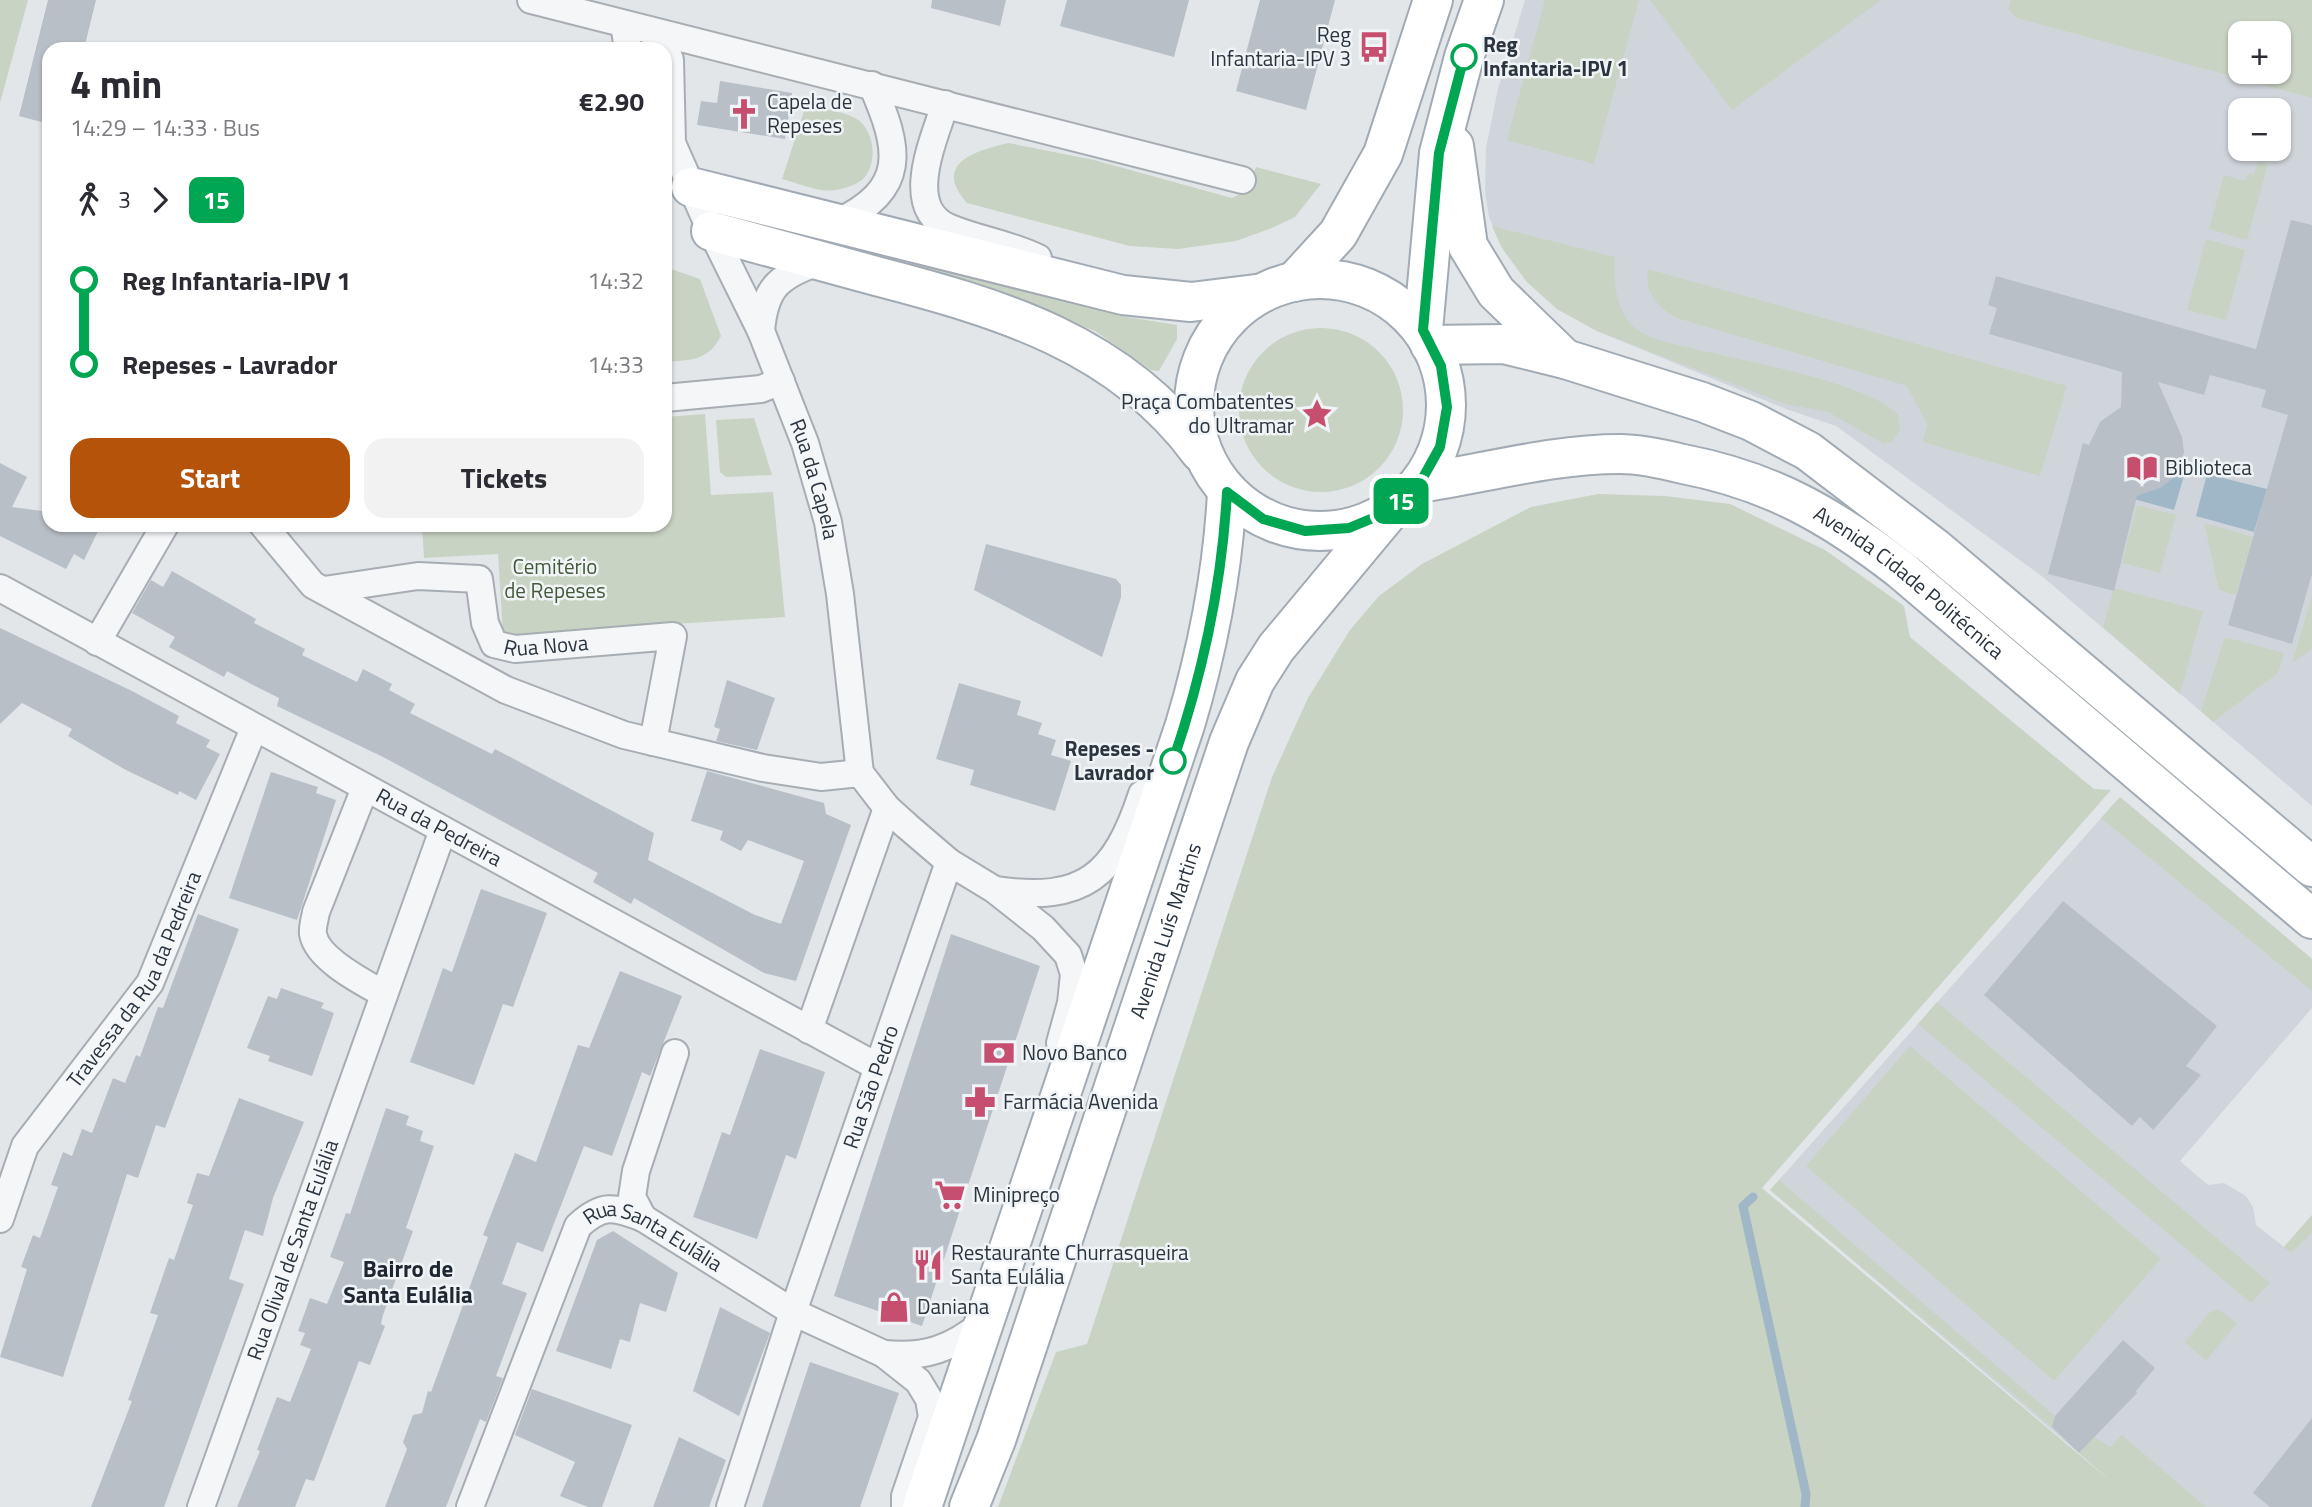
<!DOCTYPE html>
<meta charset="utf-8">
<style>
body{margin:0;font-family:"Titillium Web",sans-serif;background:#f2f2f3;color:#2b2b33;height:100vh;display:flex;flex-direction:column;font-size:26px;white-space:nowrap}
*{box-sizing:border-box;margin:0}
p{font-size:23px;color:#7c7c81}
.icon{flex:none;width:38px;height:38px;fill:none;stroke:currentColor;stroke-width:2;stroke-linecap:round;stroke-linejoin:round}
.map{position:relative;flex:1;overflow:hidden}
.sheet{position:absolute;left:42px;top:42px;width:630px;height:490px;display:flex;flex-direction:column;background:#fff;border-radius:21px;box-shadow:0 2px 5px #0004}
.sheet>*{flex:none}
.badge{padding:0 14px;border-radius:10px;font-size:24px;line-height:46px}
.controls{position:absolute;left:2228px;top:21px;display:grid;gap:14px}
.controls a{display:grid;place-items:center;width:63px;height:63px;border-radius:14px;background:#fff;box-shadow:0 2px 5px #0004;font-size:35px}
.map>.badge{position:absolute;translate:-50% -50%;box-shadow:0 0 0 4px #fff}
.legs{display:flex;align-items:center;gap:10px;height:77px;padding:0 28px;font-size:23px}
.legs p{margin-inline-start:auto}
.head{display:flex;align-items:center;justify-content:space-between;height:119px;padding:0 28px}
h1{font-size:38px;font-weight:700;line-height:52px}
.primary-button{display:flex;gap:14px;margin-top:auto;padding:14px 28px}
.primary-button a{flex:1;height:80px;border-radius:21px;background:#b45309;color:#fff;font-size:28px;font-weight:700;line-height:80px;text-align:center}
.primary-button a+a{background:#f2f2f3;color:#2b2b33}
ul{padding:0 28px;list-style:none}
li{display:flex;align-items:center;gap:24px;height:84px;font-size:26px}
li i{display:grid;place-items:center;width:10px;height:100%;margin:0 9px;background:currentColor}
li i::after{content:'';width:18px;height:18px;margin:-9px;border:5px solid;border-radius:50%;background:#fff}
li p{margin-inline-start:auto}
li:first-child i{background:linear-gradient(#0000 50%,currentColor 0)}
li:last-child i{background:linear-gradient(currentColor 50%,#0000 0)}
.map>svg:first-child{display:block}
.built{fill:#d0d5db;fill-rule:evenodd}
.green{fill:#c9d3c3;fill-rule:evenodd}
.water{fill:#9fb7c7}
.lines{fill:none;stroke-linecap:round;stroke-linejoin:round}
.stream{stroke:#9fb7c7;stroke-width:9}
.building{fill:#b9bfc6}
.minor-casing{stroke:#a7adb3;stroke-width:30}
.primary-casing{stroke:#a2abb4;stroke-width:42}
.minor{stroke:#f4f6f8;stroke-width:26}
.primary{stroke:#fff;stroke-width:38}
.line-1-casing{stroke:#fff;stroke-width:16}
.line-1{stroke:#00a651;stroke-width:10}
.stop-1-dot{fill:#fff;stroke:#00a651;stroke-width:3.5}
.labels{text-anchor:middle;stroke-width:5;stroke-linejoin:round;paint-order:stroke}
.poi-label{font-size:21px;fill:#2b3540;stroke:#f1f4f7;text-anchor:start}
.stop-label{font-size:21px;font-weight:bold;fill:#2b3540;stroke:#f1f4f7;text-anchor:start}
.street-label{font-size:21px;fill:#2b3540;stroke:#f1f4f7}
.park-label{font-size:21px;fill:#435b39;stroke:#f1f4f7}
.neighbourhood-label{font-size:23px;font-weight:bold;fill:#1d2631;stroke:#f1f4f7}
</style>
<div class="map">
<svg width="2312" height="1507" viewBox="0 0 2312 1507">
<rect width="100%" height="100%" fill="#e2e6e9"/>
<path class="built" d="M 1525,0 L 2312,0 L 2312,806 L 2043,577 L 1836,426 L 1786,409 L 1597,331 L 1557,309 L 1527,282 L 1502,248 L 1489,217 L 1485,192 L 1486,148 L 1498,89 ZM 2240,33 L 2278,33 L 2278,72 L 2240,72 ZM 2240,110 L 2278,110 L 2278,149 L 2240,149 Z
M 2120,797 L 2312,959 L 2312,1008 L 2180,1161 L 2208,1185 L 2224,1183 L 2246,1196 L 2253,1207 L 2256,1225 L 2284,1247 L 2312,1215 L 2312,1507 L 2142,1507 L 1770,1190 Z"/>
<path class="green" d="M 0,0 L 28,0 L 0,103 Z
M 1545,0 L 1639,0 L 1594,164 L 1507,140 Z
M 1650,0 L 1881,0 L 1732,110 Z
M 2011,0 L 2312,0 L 2312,98 L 2017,18 L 2008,9 ZM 2240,33 L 2278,33 L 2278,72 L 2240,72 Z
M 806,105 C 820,109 839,110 853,117 C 874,126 879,161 864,178 C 857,185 844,189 835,190 C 819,193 798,183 782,179 Z
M 1009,143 L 1094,160 L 1232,198 L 1247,191 L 1256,167 L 1321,184 L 1295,217 L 1272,228 L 1236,241 L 1178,249 L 1130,246 L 967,203 C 931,163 977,150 1009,143 Z
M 2258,161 L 2268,164 L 2247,240 L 2209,229 L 2224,175 L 2245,181 L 2248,173 L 2254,175 Z
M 1492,226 L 1615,257 C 1613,279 1616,312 1635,328 C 1651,341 1676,344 1695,349 C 1739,360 1871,383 1898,415 L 1900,430 L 1892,442 L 1884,444 L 1828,412 L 1785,404 L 1597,331 L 1557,309 L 1527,282 L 1502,248 Z
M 2206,239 L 2245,250 L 2226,320 L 2187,310 Z
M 922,261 L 1127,317 L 1177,325 L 1177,339 L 1159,371 L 1151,370 L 1095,331 L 1014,299 L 902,266 Z
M 665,267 L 700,279 L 721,336 C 708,361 691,360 665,362 Z
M 1648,269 L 2067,386 L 2040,476 L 1923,442 L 1927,424 L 1907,386 L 1677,318 C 1657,307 1644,292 1648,269 Z
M1239 410a82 82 0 1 1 164 0a82 82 0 1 1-164 0Z
M 705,414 L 711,495 L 773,492 L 785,617 L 503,635 L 498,554 L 424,558 L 422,525 L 665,525 L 665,417 Z
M 754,418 L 772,475 L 726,477 L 720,472 L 716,420 Z
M 1598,494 L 1665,496 L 1730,504 L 1825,550 L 1904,606 L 1910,637 L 2094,789 L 2111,790 L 1762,1188 L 2113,1483 L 2079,1453 L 2095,1437 L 2110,1447 L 2122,1435 L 2206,1507 L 998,1507 L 1056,1352 L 1087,1344 L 1272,777 L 1308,698 L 1350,630 L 1379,596 L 1422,564 L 1531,507 Z
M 2137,505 L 2176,515 L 2160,573 L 2122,563 Z
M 2204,523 L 2253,537 L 2236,595 L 2219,590 Z
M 2114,588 L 2203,611 L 2180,694 L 2103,627 Z
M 2312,596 L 2312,649 L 2292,663 Z
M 2225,637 L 2284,653 L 2278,673 L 2213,722 L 2201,711 Z
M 2120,797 L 2312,959 L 2312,991 L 2101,818 Z
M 1937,1002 L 2270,1283 L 2251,1303 L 1918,1024 Z
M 1910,1046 L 2161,1259 L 2054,1381 L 1806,1166 Z
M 1779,1180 L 2055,1416 L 2052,1427 L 1770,1190 Z
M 2312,1215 L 2312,1233 L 2291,1253 L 2284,1247 Z
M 2218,1309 L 2237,1323 L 2206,1361 L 2185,1342 L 2209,1313 Z"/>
<path class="water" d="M 2180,467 L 2186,469 L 2174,510 L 2130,498 L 2131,493 L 2160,488 Z
M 2207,474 L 2267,489 L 2254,532 L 2196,516 Z"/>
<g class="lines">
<path class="stream" d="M 1753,1197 L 1743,1206 L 1806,1494 L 1805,1507"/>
</g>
<path class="building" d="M 48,0 L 96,0 L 84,49 L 49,49 L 49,124 L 19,116 Z
M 932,0 L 1006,0 L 1000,26 L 931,8 Z
M 1067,0 L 1189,0 L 1174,57 L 1060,26 Z
M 1260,0 L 1335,0 L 1306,110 L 1236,91 Z
M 720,81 L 792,93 L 785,139 L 697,125 L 701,101 L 717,103 Z
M 2291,220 L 2312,225 L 2312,574 L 2292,644 L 2228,625 L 2288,415 L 2261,407 L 2266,390 L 2210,375 L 2204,395 L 2158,382 L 2182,437 L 2184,452 L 2180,467 L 2172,479 L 2160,488 L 2137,496 L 2114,591 L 2048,574 L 2083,443 L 2089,445 L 2100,422 L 2121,407 L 2122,372 L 1989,334 L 1997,308 L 1988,305 L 1996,276 L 2256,349 Z
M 0,463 L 27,477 L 12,507 L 49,512 L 49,525 L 101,525 L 84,560 L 74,554 L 66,569 L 0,536 Z
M 986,544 L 1116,579 L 1121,585 L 1121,597 L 1102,657 L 974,590 Z
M 172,571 L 256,619 L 254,623 L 305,649 L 302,655 L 357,682 L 363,669 L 392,684 L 389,690 L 415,704 L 410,713 L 492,754 L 495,749 L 654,833 L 648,860 L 755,915 L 781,924 L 804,861 L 748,840 L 741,851 L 720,840 L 723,831 L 691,821 L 707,771 L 824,803 L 826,814 L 851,825 L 796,981 L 764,973 L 634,898 L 631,904 L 593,882 L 598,873 L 385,758 L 277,706 L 279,698 L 253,685 L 227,671 L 224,677 L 169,647 L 175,637 L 132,613 L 151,580 L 163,587 Z
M 0,628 L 130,690 L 179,716 L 176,723 L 210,740 L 206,747 L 220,754 L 196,800 L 179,791 L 178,795 L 124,769 L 68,736 L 72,729 L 22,703 L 0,724 Z
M 727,680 L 775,698 L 757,750 L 716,741 L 720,729 L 714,727 Z
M 959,683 L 1021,701 L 1017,715 L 1042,723 L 1038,734 L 1056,740 L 1051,755 L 1071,761 L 1055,811 L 970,785 L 974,770 L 936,759 Z
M 271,772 L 318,787 L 316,793 L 336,800 L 297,920 L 229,898 Z
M 481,889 L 547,913 L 513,1007 L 503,1004 L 474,1085 L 410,1062 L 443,968 L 452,972 Z
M 2063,901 L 2217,1026 L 2186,1066 L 2201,1075 L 2153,1130 L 2140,1117 L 2132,1126 L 1984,995 Z
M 198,914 L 239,929 L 165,1128 L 156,1125 L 138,1178 L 127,1174 L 63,1377 L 0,1357 L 27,1269 L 21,1267 L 33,1235 L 40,1238 L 58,1187 L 51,1185 L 63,1152 L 72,1156 L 82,1129 L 92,1133 L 113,1078 L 125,1083 L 136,1055 L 140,1057 L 158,1007 L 163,1008 Z
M 951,934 L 1040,966 L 922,1326 L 834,1296 Z
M 620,971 L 682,996 L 650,1076 L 642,1072 L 612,1156 L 584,1146 L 543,1252 L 517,1242 L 502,1284 L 527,1293 L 496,1376 L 503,1378 L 486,1422 L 480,1419 L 446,1507 L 385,1507 L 407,1449 L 403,1442 L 413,1415 L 422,1413 L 428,1391 L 431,1392 L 488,1237 L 483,1235 L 515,1153 L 536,1162 L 578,1045 L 589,1048 Z
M 281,988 L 324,1003 L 321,1008 L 334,1013 L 312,1076 L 268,1061 L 270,1056 L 247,1048 L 268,996 L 277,999 Z
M 760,1049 L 825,1072 L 796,1159 L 786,1155 L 757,1239 L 693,1217 L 722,1132 L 730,1135 Z
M 239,1098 L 304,1122 L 273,1198 L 263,1236 L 245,1230 L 229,1279 L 244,1284 L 164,1507 L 91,1507 L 132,1401 L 128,1400 L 158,1315 L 150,1313 L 169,1258 L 174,1260 L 193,1205 L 187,1203 L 197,1173 L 209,1176 Z
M 386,1108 L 409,1116 L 406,1125 L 423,1131 L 420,1141 L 434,1146 L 406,1228 L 413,1231 L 383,1315 L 381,1324 L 385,1326 L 370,1365 L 359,1361 L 314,1481 L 306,1479 L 295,1507 L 237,1507 L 260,1451 L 257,1450 L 277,1397 L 290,1402 L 311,1349 L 300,1345 L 305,1333 L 298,1331 L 310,1298 L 327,1304 L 344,1262 L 330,1257 L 346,1213 L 350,1214 Z
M 613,1231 L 678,1273 L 666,1312 L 640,1303 L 630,1342 L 620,1339 L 611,1369 L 556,1351 L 597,1240 Z
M 720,1307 L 770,1333 L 739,1416 L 693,1391 Z
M 2123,1340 L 2155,1368 L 2136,1391 L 2137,1393 L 2079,1453 L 2052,1427 L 2055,1416 Z
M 810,1362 L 899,1393 L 860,1507 L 762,1507 Z
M 532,1389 L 632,1425 L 602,1507 L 588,1507 L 560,1496 L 575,1462 L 515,1435 Z
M 2312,1418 L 2312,1507 L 2270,1507 L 2253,1493 Z
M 679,1437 L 726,1460 L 709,1507 L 653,1507 Z"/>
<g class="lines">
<defs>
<g id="minor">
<path d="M 531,0 L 1242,180"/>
<path d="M 624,24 L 628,49"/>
<path id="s1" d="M 659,33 L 670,60 L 672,143 L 706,220 L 761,331 L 805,443 L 828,522 L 840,594 L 860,773 L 887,808 L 907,826 L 949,862 L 995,890 L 1043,928 L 1068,955 L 1074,974 L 1071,1003 L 1060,1043"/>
<path d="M 945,104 C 935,138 901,208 950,228 C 979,240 1010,244 1038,258"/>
<path d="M 836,223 C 909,189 900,149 872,85"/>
<path d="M 761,331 C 765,285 780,276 821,261"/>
<path d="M 665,398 L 761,389 L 781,381"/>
<path d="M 263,525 L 313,585 L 506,690 L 624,735 L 763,768 L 821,777 L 860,773"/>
<path id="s2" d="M 0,588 L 878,1067"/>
<path id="s3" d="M 324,590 L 418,576 L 479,579 L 485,623 L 494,644 L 515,649 L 673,636 L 653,742"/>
<path d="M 97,642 L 165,525"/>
<path d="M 365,788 L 316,912 C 315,919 312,927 313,934 C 317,959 364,983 384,994"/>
<path d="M 996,890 C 1084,903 1115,876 1142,794"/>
<path d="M 809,1030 L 887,808"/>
<path d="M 643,1218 L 632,1197 L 636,1171 L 675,1053"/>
<path id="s4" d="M 0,1219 L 25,1146 L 150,983 L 254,728"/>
<path d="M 884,1354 C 925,1358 952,1349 984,1322"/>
<path id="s5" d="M 201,1507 L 443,830"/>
<path id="s6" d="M 470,1507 L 578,1226 C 602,1204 613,1206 643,1218 L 793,1312 L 884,1354 L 918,1381 L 929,1399 L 932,1417 L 905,1496 L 905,1507"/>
<path id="s7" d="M 730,1507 L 793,1312 L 949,862"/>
</g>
<g id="primary">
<path d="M 1454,146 L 1468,246 L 1496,292 L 1565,359"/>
<path d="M 691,187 L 1123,295 L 1191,302 L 1256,294"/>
<path d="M 711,231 C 766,246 821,261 876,276 C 999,308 1120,343 1200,452"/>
<circle cx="1320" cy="405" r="126"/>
<path d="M 1294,282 L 1338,234 L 1383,154 L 1433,0"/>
<path d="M 1423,330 L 1439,153 L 1464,57 L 1484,0"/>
<path d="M 1430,345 L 1504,344 L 1565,359 L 1702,402 L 1751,421 L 1808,451 L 1935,548 L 2312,867"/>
<path id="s8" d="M 1420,483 C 1486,473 1553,454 1620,454 C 1641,454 1663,459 1683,464 C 1771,481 1830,515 1900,569 L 2312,919"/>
<path d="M 922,1507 L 1185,725 C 1208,648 1223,572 1227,492"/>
<path id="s9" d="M 969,1507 L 996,1440 L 1229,742 L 1255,681 L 1276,648 L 1390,511"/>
</g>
</defs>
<use href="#minor" class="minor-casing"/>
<use href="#primary" class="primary-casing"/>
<use href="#minor" class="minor"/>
<use href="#primary" class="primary"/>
</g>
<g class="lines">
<defs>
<path id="line-1" d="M 1173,761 C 1203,673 1222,585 1227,492 L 1263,519 L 1305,531 L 1349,528 L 1390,511 L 1420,483 L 1440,447 L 1447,407 L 1441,366 L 1423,330 L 1439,153 L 1464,57"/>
</defs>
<use href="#line-1" class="line-1-casing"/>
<use href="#line-1" class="line-1"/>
</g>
<defs>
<symbol id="bus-bare" viewBox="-9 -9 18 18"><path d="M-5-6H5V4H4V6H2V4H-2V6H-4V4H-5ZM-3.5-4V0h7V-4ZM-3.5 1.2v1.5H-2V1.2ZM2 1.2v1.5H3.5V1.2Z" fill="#c64f6f" stroke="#f1f4f7" stroke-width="2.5" paint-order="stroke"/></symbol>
<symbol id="church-bare" viewBox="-9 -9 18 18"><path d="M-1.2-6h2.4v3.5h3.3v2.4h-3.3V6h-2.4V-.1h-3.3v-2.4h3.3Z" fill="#c64f6f" stroke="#f1f4f7" stroke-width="2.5" paint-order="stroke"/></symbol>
<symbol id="sight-bare" viewBox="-9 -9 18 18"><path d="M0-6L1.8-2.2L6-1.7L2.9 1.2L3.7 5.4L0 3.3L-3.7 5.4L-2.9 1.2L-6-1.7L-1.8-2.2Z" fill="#c64f6f" stroke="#f1f4f7" stroke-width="2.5" paint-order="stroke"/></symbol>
<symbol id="library-bare" viewBox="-9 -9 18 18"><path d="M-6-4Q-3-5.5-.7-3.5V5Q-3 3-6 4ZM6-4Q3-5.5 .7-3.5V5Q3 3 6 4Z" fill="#c64f6f" stroke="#f1f4f7" stroke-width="2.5" paint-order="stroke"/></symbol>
<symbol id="bank-bare" viewBox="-9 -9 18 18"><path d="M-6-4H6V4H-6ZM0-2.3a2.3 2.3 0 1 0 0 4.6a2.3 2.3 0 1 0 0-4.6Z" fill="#c64f6f" stroke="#f1f4f7" stroke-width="2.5" paint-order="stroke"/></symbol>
<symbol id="pharmacy-bare" viewBox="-9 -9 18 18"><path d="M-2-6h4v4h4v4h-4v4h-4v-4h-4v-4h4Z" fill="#c64f6f" stroke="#f1f4f7" stroke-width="2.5" paint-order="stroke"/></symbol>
<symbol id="supermarket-bare" viewBox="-9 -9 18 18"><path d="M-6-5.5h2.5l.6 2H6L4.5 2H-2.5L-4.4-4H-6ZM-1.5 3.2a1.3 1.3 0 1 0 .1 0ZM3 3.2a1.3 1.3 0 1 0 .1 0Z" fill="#c64f6f" stroke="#f1f4f7" stroke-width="2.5" paint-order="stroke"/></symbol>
<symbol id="restaurant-bare" viewBox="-9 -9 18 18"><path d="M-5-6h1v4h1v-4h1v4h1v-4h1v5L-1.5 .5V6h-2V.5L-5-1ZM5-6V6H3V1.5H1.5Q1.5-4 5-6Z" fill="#c64f6f" stroke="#f1f4f7" stroke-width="2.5" paint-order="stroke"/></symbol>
<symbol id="shop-bare" viewBox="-9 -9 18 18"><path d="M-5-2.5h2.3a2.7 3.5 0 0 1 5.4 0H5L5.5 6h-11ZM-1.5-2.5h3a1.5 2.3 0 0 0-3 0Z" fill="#c64f6f" stroke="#f1f4f7" stroke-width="2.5" paint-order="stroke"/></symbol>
</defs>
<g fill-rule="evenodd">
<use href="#bus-bare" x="1352" y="25" width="44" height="44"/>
<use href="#church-bare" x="722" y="92" width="44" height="44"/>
<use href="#sight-bare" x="1295" y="392" width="44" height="44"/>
<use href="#library-bare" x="2120" y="446" width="44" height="44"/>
<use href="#bank-bare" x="977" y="1031" width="44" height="44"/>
<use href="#pharmacy-bare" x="958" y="1080" width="44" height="44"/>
<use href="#supermarket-bare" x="928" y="1173" width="44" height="44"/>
<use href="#restaurant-bare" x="906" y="1243" width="44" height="44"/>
<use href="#shop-bare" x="872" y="1285" width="44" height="44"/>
</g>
<g class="stop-1-dot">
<circle cx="1464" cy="57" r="12"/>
<circle cx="1173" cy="761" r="12"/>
</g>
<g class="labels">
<g class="poi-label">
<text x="1351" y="42" text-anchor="end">Reg<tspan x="1351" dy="24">Infantaria-IPV 3</tspan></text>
<text x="767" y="109">Capela de<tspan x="767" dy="24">Repeses</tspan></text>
<text x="1294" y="409" text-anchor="end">Praça Combatentes<tspan x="1294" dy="24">do Ultramar</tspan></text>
<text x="2165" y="475">Biblioteca</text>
<text x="1022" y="1060">Novo Banco</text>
<text x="1003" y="1109">Farmácia Avenida</text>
<text x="973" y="1202">Minipreço</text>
<text x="951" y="1260">Restaurante Churrasqueira<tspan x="951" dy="24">Santa Eulália</tspan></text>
<text x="917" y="1314">Daniana</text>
</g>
<g class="stop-label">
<text x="1483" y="52">Reg<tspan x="1483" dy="24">Infantaria-IPV 1</tspan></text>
<text x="1154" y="756" text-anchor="end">Repeses -<tspan x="1154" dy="24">Lavrador</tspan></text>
</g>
<g class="street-label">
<text dy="7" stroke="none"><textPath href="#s1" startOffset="478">Rua da Capela</textPath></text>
<text dy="7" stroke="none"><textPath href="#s8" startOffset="525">Avenida Cidade Politécnica</textPath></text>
<text dy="7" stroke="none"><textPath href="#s3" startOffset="276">Rua Nova</textPath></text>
<text dy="7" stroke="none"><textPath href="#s2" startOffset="500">Rua da Pedreira</textPath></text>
<text dy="7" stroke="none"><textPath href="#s9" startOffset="609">Avenida Luís Martins</textPath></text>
<text dy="7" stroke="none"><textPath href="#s4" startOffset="278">Travessa da Rua da Pedreira</textPath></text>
<text dy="7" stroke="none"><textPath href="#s7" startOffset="443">Rua São Pedro</textPath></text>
<text dy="7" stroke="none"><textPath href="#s6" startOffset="387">Rua Santa Eulália</textPath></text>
<text dy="7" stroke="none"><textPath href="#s5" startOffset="273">Rua Olival de Santa Eulália</textPath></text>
</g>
<g class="park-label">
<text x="555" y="574">Cemitério<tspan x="555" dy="24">de Repeses</tspan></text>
</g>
<g class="neighbourhood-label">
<text x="408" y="1277">Bairro de<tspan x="408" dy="26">Santa Eulália</tspan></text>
</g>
</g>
</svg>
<div class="controls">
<a>+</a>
<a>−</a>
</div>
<b class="badge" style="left:1401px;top:501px;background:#00a651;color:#fff">15</b>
<section class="sheet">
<div class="head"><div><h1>4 min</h1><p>14:29 – 14:33 · Bus</p></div><b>€2.90</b></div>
<div class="legs"><svg class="icon" aria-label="walk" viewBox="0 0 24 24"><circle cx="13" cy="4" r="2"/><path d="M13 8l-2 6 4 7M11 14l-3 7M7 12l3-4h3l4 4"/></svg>3<svg class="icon" aria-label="forward" viewBox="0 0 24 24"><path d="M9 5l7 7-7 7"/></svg><b class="badge" style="background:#00a651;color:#fff">15</b></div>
<ul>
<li><i style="color:#00a651"></i><b>Reg Infantaria-IPV 1</b><p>14:32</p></li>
<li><i style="color:#00a651"></i><b>Repeses - Lavrador</b><p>14:33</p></li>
</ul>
<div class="primary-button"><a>Start</a><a>Tickets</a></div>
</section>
</div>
